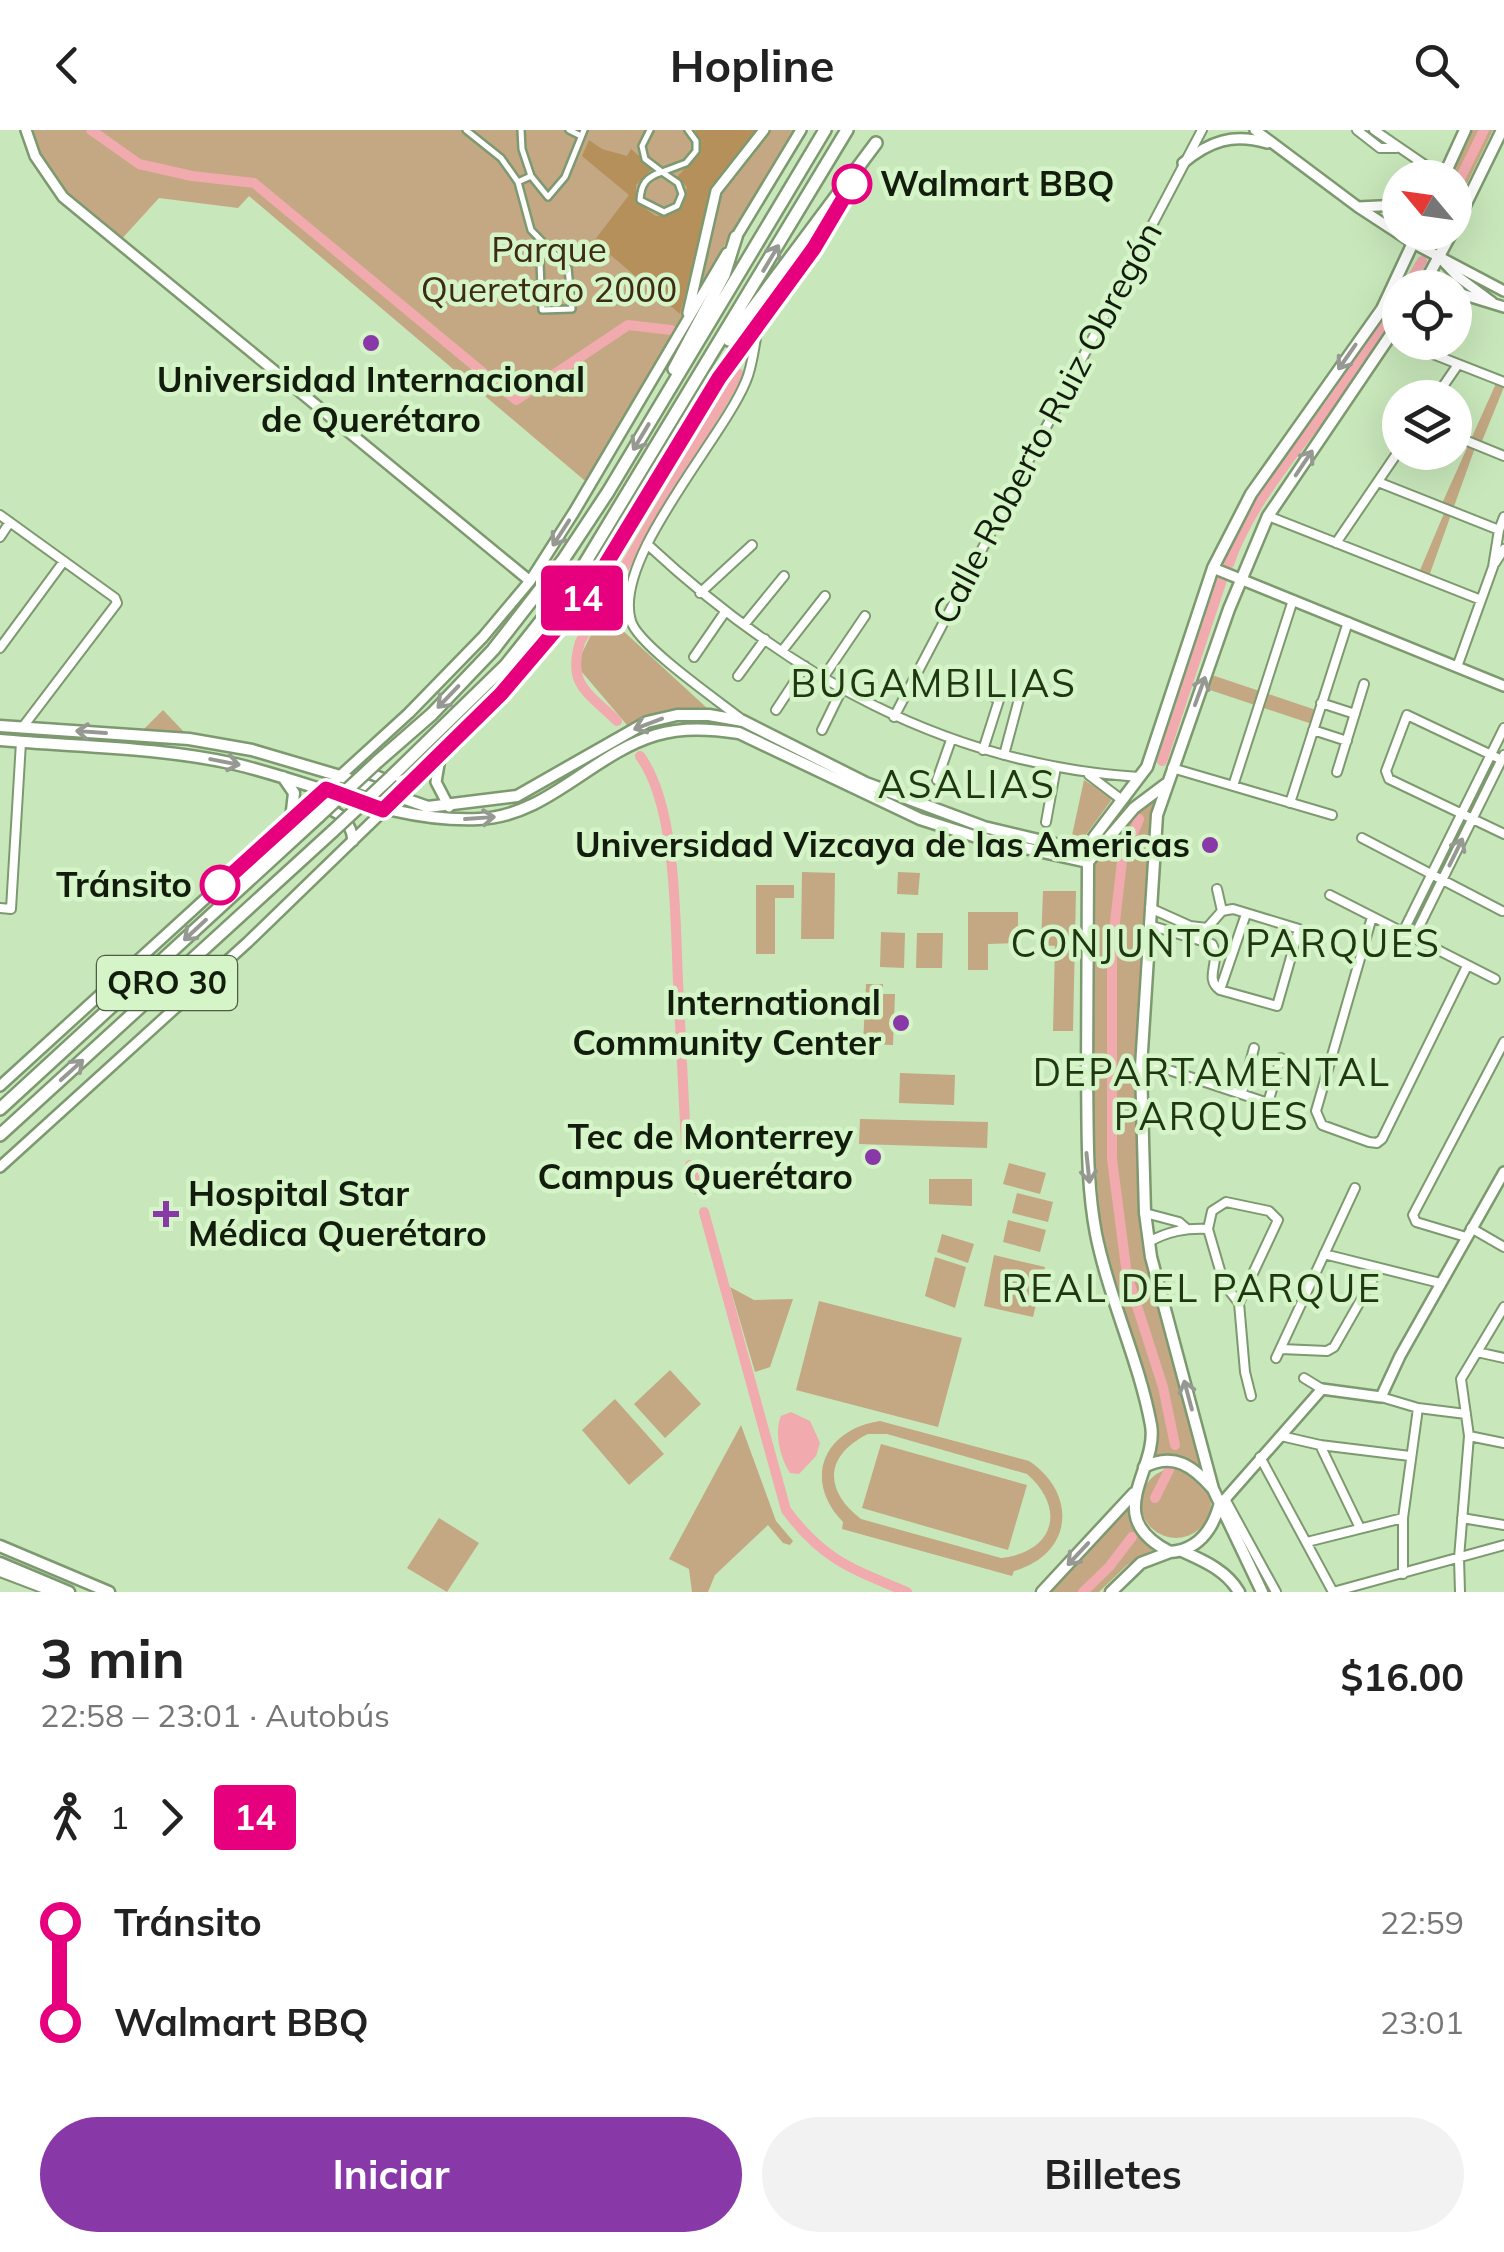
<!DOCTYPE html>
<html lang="es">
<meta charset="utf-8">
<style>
body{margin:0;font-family:Mulish,sans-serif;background:#f2f2f2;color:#222;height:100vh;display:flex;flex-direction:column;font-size:38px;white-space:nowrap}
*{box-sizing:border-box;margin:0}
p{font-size:32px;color:#767676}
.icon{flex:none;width:55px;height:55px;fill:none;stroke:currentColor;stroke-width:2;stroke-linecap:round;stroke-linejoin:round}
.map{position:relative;height:1462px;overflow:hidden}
.sheet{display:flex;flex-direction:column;background:#fff;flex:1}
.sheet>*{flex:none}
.badge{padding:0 20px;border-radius:8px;font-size:35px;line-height:65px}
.needle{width:65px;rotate:299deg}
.fabs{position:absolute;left:1382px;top:30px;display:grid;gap:20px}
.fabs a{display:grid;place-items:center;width:90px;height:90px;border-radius:50%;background:#fff;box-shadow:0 10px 40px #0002;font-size:50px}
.map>.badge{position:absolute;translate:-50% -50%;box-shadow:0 0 0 5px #fff}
.legs{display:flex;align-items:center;gap:15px;height:110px;padding:0 40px;font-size:32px}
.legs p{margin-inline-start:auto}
.head{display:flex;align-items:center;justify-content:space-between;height:170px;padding:0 40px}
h1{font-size:55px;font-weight:700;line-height:75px}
.action{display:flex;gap:20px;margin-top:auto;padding:20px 40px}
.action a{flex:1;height:115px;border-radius:60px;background:#8938a8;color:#fff;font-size:40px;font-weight:700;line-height:115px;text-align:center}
.action a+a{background:#f2f2f2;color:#222}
ul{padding:0 40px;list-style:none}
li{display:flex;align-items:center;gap:35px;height:100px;font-size:38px}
li i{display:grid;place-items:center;width:15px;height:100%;margin:0 12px;background:currentColor}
li i::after{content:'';width:25px;height:25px;margin:-12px;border:8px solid;border-radius:50%;background:#fff}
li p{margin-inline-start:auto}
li:first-child i{background:linear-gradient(#0000 50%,currentColor 0)}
li:last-child i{background:linear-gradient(currentColor 50%,#0000 0)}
header{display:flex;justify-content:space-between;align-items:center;height:130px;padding:0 40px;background:#fff;font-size:45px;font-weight:700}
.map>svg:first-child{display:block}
.green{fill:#c3a883;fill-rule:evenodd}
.forest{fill:#b6905b}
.water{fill:#f1aaae}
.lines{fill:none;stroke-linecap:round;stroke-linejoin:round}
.canal{stroke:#f1aaae;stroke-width:10}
.pedestrian-casing{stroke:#7d996f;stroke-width:10}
.minor-casing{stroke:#7d996f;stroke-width:12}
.tertiary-casing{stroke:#7d996f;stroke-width:14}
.secondary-casing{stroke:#7d996f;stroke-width:15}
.primary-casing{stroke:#7d996f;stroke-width:16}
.pedestrian{stroke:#fff;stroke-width:5}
.minor{stroke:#fff;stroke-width:8}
.tertiary{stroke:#fff;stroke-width:9}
.secondary{stroke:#fff;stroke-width:10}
.primary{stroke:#fff;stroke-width:11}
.primary-bridge-casing{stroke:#7d996f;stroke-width:16;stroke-linecap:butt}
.primary-bridge{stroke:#fff;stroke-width:11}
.oneway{stroke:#959992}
.line-1-casing{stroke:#fff;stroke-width:22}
.line-1{stroke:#e6007e;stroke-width:15}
.stop-1-dot{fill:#fff;stroke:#e6007e;stroke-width:5}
.poi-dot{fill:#8938a8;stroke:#d5f4c7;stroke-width:4}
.labels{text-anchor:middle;stroke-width:9;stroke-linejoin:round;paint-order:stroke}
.shield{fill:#d5f4c7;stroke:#4d5e45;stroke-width:2.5}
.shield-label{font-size:32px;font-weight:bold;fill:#131d0d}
.stop-label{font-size:35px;font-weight:bold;fill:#131d0d;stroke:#d5f4c7;text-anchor:start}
.park-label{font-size:35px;fill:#3d2c13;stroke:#d5f4c7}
.poi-label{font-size:35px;font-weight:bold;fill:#131d0d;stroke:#d5f4c7;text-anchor:end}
.street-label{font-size:35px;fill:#131d0d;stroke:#d5f4c7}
.neighbourhood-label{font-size:38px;letter-spacing:2.5px;fill:#203812;stroke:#d5f4c7}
</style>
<header><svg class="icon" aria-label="back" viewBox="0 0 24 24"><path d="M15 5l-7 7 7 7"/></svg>Hopline<svg class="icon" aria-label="search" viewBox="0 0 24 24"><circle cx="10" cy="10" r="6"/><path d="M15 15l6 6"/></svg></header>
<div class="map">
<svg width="1504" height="1462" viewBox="0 0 1504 1462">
<rect width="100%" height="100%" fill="#c8e7ba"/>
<path class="green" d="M 26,0 L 794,0 L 691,171 L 686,194 L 590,355 L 249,66 L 238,78 L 159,68 L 118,113 C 78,85 42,46 26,0 Z
M 1472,0 L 1493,0 L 1455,78 L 1455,48 L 1450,47 Z
M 1498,249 L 1504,252 L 1504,257 L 1480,316 L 1476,315 L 1428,449 L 1418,445 L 1445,381 L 1440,378 Z
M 611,465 L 616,468 L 620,498 L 708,579 L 627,595 L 576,535 Z
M 1206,543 L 1319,581 L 1315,595 L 1201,557 Z
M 163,580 L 184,602 L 144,599 Z
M 1084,650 L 1113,668 L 1082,710 L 1071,710 Z
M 1157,666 L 1149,713 L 1136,953 L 1141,1097 L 1205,1344 C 1186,1329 1173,1323 1149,1330 L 1156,1299 L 1101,1105 L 1092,989 L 1094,732 L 1135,685 Z
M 802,742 L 835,743 L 834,809 L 801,809 Z
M 898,742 L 920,743 L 918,765 L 897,764 Z
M 756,755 L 794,755 L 794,768 L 775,768 L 775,824 L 756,824 Z
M 1043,761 L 1076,761 L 1073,901 L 1053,901 L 1055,816 L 1041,815 Z
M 968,782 L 1018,782 L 1018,813 L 988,814 L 988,840 L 968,840 Z
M 881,802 L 905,803 L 904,838 L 880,837 Z
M 917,803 L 943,803 L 942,838 L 916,838 Z
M 866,854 L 883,854 L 883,864 L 895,864 L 893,915 L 863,914 Z
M 900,943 L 955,945 L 954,975 L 899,973 Z
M 860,989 L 988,992 L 987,1018 L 859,1014 Z
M 1009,1033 L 1046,1043 L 1040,1064 L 1003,1054 Z
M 929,1049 L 972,1049 L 972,1076 L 929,1074 Z
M 1017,1063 L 1053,1072 L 1048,1092 L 1012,1083 Z
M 1008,1090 L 1046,1100 L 1040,1122 L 1003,1112 Z
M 942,1104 L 974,1114 L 968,1133 L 937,1122 Z
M 994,1125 L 1045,1137 L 1033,1187 L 984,1176 Z
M 935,1127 L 966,1137 L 955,1178 L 925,1166 Z
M 730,1157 L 754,1170 L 793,1169 L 770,1237 L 755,1242 Z
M 819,1171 L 962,1208 L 938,1297 L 796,1260 Z
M 670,1240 L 701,1274 L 665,1308 L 634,1274 Z
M 615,1269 L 664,1324 L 629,1355 L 582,1300 Z
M 880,1291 L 1029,1331 C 1078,1364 1073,1424 1014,1441 L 1012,1446 L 842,1399 L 843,1392 C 802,1350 824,1299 880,1291 ZM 868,1304 L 887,1304 L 1027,1344 C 1067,1379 1054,1422 1001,1428 L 861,1389 C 823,1360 825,1325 868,1304 Z
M 741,1295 L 776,1391 L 793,1411 L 790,1415 L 783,1413 L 768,1395 L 715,1445 L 708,1462 L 692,1462 L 689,1439 L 669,1429 Z
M 881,1314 L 1027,1355 L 1008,1420 L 862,1378 Z
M1141 1373a35 35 0 1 1 70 0a35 35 0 1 1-70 0Z
M 1132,1371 L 1156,1418 L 1127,1435 L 1099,1462 L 1047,1462 L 1096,1414 Z
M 439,1388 L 479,1413 L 447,1462 L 407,1438 Z"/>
<path class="forest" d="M 695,0 L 756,0 L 712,59 L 680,184 L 594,111 L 629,65 L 582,26 L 589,10 L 602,19 L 627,26 L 631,19 L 653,38 L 636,55 L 636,72 L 656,86 C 676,83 683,77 687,57 L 677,47 L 696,27 L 701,15 Z"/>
<path class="water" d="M 791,1282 L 810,1291 L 820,1313 L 816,1326 L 799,1344 L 790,1343 C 780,1328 774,1302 781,1286 Z"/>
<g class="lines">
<path class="canal" d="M 91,0 L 139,34 L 192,46 L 254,53 L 516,270 L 628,195 L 671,200
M 1455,59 L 1484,0
M 1432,112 L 1436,102
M 1406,158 L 1422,131
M 1229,434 C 1249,376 1292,327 1328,277 C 1354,242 1376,204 1400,167
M 617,591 C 588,562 567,556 580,512 L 739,244
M 640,626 C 677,677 675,789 678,852 C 681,906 683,960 686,1014
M 1162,631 L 1222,450
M 1139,689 L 1122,731 L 1112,818 L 1112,1029 L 1127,1145 L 1163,1257 L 1175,1315
M 690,1035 L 698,1060
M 704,1082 L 786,1380 C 823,1430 852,1439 907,1462
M 1155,1368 L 1169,1340
M 1083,1462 L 1109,1437 L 1132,1407"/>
<defs>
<path id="pedestrian" d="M 466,0 L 501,28 L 518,52 L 531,100 L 568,138 L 572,179 L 542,180 L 539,109
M 521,0 L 522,19 L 531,46
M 569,0 L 579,5
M 650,0 L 642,16 L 645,29 L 662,42 L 686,33 L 696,21 L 696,11 L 688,0
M 662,42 L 678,53 L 682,64 L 677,76 L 664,82 L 640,70 C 641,54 646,47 662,42 Z
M 520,51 L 531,46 L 548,67 L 565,47 L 584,0"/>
<path id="minor" d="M 1357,0 L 1380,18 L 1396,18
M 1374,0 L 1425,35
M 1402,212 L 1504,252
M 1435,268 L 1457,236
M 1455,306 L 1504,326
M 1378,352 L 1499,400
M 0,385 L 115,468 L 117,473 L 22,598
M 1268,386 L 1481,470
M 0,407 L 10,392
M 1336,413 L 1400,319
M 647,414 C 787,544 945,635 1139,647
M 1495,433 L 1504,419
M 700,463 L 752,415
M 744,495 L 784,446
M 0,518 L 64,431
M 782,521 L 825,466
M 694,527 L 725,482
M 1457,537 L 1493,437 L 1499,400 L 1504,387
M 738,546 L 765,509
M 823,548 L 865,486
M 1321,573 L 1355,584
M 776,580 L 805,536
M 894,587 L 1202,0
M 740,588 C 717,570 638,515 631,491 C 612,429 722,310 746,251 C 753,235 754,215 758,198
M 822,600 L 842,559
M 1313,600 L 1347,611
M 983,620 L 999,570 L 992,566
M 1004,625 L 1019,569
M 1502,630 L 1407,585 L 1386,641 L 1389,649 L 1504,704
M 1172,638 L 1332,685
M 1337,642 L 1364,554
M 1089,645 L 1122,670
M 937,650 L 951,610
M 1233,656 L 1293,470
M 1290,673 L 1348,492
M 1046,692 L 1056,637
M 1362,708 L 1502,781
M 1217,759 L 1222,781
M 1330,765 L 1495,849
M 0,778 L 11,779 L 21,612
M 1372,787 L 1316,981 L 1322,995 L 1369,1012 L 1377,1013 L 1382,1009 L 1467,836
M 1149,795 L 1212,814 C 1222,831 1203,848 1220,860 L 1277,876 L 1299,799 L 1233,779 L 1222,781 L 1207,798 L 1190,796 L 1150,778
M 1402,804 L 1504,598
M 1413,809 L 1504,625
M 1220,860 L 1246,784
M 1142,931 L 1268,973 L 1281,928
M 1242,963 L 1254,918
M 1145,1083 L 1179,1092 L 1186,1098
M 1471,1098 L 1504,1117
M 1466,1107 L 1416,1092 L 1413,1085 L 1504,912
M 1149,1112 C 1168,1101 1186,1098 1208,1099
M 1324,1124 L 1440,1153
M 1239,1173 L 1278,1090 L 1269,1081 L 1226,1072 L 1212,1081 L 1208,1099 L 1224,1154 L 1239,1173 L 1245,1242 L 1251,1266
M 1281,1219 L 1327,1221 L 1334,1217 L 1378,1140
M 1477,1222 L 1504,1228
M 1276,1228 L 1355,1058
M 1304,1248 L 1322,1259
M 1381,1267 L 1418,1278 L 1466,1284
M 1281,1306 L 1320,1315 L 1410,1326
M 1469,1306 L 1504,1313
M 1320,1315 L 1360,1398
M 1260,1327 L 1333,1462
M 1225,1369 L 1276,1462
M 1462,1388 L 1504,1395
M 1307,1412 L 1403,1388
M 0,1442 L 50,1461 L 58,1457
M 1403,1444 L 1403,1388 L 1418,1278
M 1333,1462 L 1504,1415
M 1460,1462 L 1459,1428 L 1469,1306 L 1461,1249 L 1504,1177"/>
<path id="tertiary" d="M 26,0 L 35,26 L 63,67 L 530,451
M 1255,0 L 1358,77 L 1413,113 L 1504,161
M 1183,33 C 1210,11 1233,3 1267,13
M 1358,77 L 1400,75
M 735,109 L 801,0
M 1441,129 L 1457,146 L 1492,172
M 1437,158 L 1439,158
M 1455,162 L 1504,177
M 688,183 L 716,61 L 764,0
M 1213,438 L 1504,556
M 440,628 L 436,652 L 449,677
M 364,641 L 394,653 L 419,644
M 306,675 C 330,675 351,686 353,711
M 0,956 L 409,583 L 483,507 L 530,451 L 574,382 L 727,123
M 0,1037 L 248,812 L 440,626 L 542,519 L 606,434 L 719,248 L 814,118 L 854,50
M 1219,1376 L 1322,1259 L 1381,1267 L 1400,1226 L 1504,1042"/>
<path id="secondary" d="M 1443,48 L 1465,0
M 1455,96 L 1502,0
M 1422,158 L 1452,102
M 0,596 L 189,609 L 252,620 L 340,646 L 428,677 L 517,666 L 647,592 L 677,585 L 709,585 L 743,591 L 866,653 L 984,697 L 1068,717 L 1091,715
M 0,610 C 78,617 159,617 235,634 C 317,653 393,693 479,689 C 548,686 592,624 656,605 C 683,597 711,599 739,603 L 920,689 L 980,708 L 1088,732
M 283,647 L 294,663 L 291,689
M 1088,732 L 1134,678 L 1166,654
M 1144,1337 C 1174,1322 1193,1336 1213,1359 L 1262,1462
M 1213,1359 L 1151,1127 L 1145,1083 L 1141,937 L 1157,685 L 1229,479 L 1268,386 L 1400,191
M 1219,1376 C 1212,1401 1197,1420 1170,1422 C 1099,1386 1159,1340 1151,1295 C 1139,1230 1109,1169 1096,1104 C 1086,1052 1088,999 1087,945 C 1087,874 1088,803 1088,732 L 1094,707 L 1147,637 L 1213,438 L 1251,364 L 1382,179 L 1418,102
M 0,1416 L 109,1462
M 1182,1421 C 1204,1431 1226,1440 1239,1462
M 0,1433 L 69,1462
M 1042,1462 L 1134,1363
M 1111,1462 L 1141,1433 L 1170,1422"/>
<path id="primary" d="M 729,210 L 876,13
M 674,239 L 724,145 L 736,107
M 377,632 L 432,584 L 493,520 L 563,430 L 608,362 L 825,0
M 392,646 L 506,535 L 579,443 L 847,0
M 0,979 L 319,686
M 0,1005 L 333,701"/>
</defs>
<use href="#pedestrian" class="pedestrian-casing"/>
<use href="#minor" class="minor-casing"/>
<use href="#tertiary" class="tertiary-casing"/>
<use href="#secondary" class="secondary-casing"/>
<use href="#primary" class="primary-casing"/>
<use href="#pedestrian" class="pedestrian"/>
<use href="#minor" class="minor"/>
<use href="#tertiary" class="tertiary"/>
<use href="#secondary" class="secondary"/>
<use href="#primary" class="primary"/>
<defs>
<path id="primary-bridge" d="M 319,686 L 377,632
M 333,701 L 392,646"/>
</defs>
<use href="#primary-bridge" class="primary-bridge-casing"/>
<use href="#primary-bridge" class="primary-bridge"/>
</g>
<defs><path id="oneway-shaft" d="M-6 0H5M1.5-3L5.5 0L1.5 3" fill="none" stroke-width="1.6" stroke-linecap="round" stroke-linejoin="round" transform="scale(2.5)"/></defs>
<g class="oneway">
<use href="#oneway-shaft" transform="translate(771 128) rotate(-59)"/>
<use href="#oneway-shaft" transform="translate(1347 227) rotate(125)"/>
<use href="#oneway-shaft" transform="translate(641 307) rotate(121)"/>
<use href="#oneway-shaft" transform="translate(1304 333) rotate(-56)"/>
<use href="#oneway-shaft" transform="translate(561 403) rotate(123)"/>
<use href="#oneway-shaft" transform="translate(1200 561) rotate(-70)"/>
<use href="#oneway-shaft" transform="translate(448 567) rotate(134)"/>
<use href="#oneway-shaft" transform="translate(648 594) rotate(159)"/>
<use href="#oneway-shaft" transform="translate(91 602) rotate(-176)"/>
<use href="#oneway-shaft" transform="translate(225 632) rotate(11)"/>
<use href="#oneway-shaft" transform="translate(480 688) rotate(-4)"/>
<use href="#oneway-shaft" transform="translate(1456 722) rotate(-64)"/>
<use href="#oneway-shaft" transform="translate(195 800) rotate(137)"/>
<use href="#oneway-shaft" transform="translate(72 940) rotate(-42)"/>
<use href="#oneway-shaft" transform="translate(1088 1038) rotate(84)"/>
<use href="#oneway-shaft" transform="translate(1188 1265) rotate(-105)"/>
<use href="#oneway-shaft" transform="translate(1078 1424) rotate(133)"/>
</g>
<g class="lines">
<defs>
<path id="line-1" d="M 220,755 L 326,659 L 383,680 L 501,564 L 576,476 L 606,434 L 719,248 L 814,118 L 852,54"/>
</defs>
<use href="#line-1" class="line-1-casing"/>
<use href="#line-1" class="line-1"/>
</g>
<g class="stop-1-dot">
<circle cx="852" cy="54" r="18"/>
<circle cx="220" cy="755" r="18"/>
</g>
<g class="poi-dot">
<circle cx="371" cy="213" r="10"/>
<circle cx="1210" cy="715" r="10"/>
<circle cx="901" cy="893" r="10"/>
<circle cx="873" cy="1027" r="10"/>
<path d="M161 1069h10v10h10v10h-10v10h-10v-10h-10v-10h10z"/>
</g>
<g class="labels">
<rect class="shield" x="97" y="826" width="140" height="54" rx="8"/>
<g class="shield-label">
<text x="167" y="864">QRO 30</text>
</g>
<g class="stop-label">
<text x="880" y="66">Walmart BBQ</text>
<text x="192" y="767" text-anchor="end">Tránsito</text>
</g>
<g class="park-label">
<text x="549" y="132">Parque<tspan x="549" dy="40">Queretaro 2000</tspan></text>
</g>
<g class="poi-label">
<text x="371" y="262" text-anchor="middle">Universidad Internacional<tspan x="371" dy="40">de Querétaro</tspan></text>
<text x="1190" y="727">Universidad Vizcaya de las Americas</text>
<text x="881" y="885">International<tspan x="881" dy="40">Community Center</tspan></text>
<text x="853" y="1019">Tec de Monterrey<tspan x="853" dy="40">Campus Querétaro</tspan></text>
<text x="188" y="1076" text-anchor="start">Hospital Star<tspan x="188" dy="40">Médica Querétaro</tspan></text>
</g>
<g class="street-label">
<text transform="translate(1047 293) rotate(-62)" y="12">Calle Roberto Ruiz Obregón</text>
</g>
<g class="neighbourhood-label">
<text x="934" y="567">BUGAMBILIAS</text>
<text x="967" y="668">ASALIAS</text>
<text x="1226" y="827">CONJUNTO PARQUES</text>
<text x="1212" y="956">DEPARTAMENTAL<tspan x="1212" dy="44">PARQUES</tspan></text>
<text x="1192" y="1172">REAL DEL PARQUE</text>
</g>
</g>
</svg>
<div class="fabs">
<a><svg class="needle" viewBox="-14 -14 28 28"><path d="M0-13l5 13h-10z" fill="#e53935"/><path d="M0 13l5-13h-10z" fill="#767676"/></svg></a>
<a><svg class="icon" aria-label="locate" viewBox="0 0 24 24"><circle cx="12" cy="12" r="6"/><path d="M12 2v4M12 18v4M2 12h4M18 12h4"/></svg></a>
<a><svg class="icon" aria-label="layers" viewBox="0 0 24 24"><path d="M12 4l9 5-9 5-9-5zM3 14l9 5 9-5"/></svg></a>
</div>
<b class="badge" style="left:582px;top:468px;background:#e6007e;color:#fff">14</b>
</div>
<section class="sheet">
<div class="head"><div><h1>3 min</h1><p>22:58 – 23:01 · Autobús</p></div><b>$16.00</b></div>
<div class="legs"><svg class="icon" aria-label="walk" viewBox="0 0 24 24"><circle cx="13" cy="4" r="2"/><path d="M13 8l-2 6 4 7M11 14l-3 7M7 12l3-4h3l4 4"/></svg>1<svg class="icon" aria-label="forward" viewBox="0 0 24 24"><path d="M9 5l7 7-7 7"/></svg><b class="badge" style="background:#e6007e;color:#fff">14</b></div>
<ul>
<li><i style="color:#e6007e"></i><b>Tránsito</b><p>22:59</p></li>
<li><i style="color:#e6007e"></i><b>Walmart BBQ</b><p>23:01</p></li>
</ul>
<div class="action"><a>Iniciar</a><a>Billetes</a></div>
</section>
